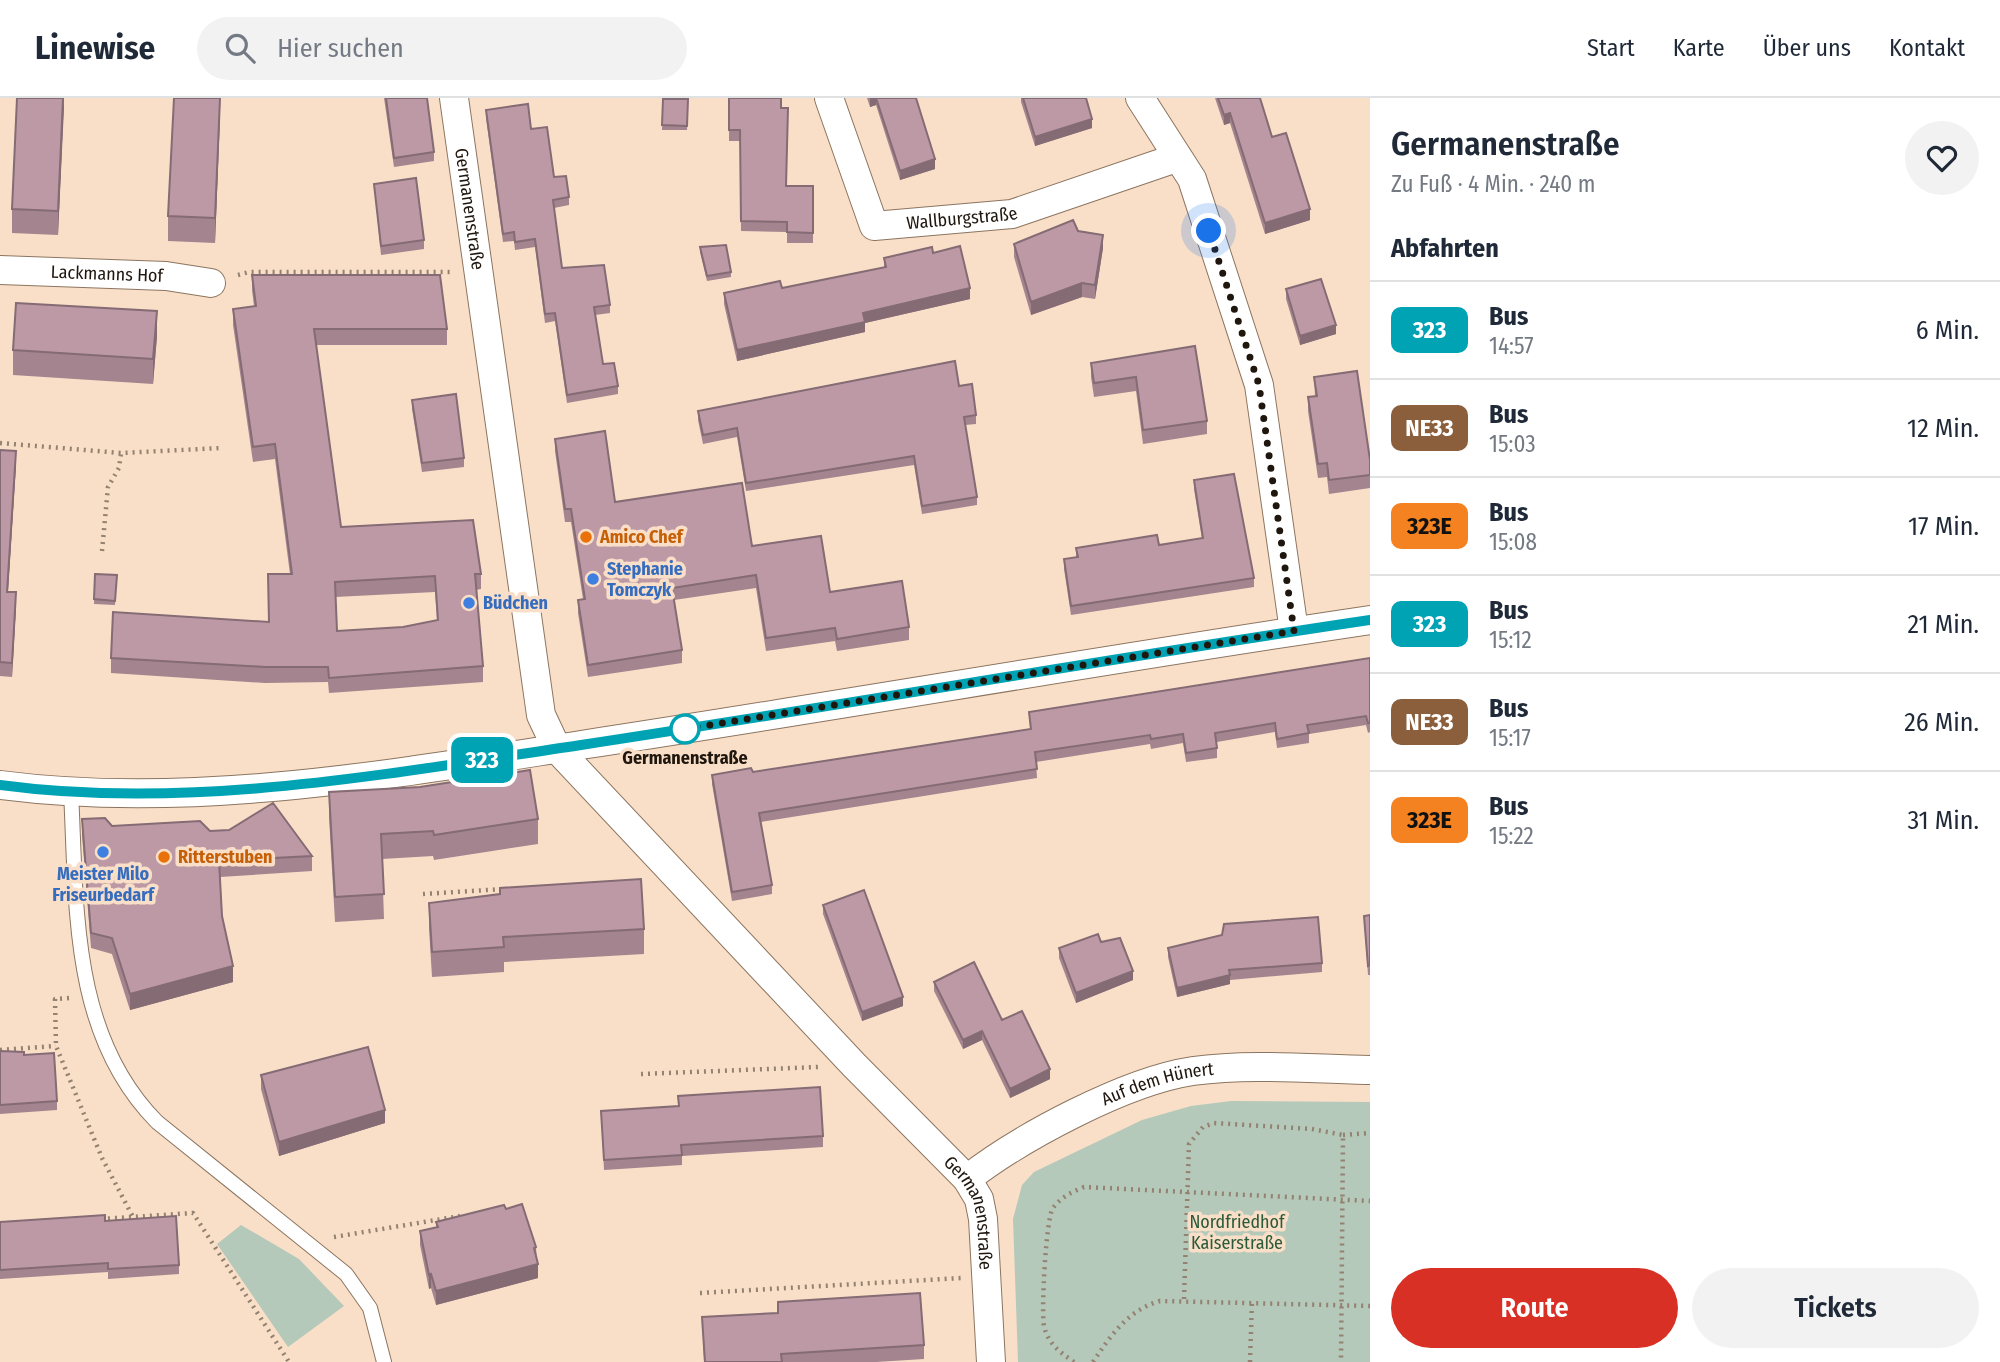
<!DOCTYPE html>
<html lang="de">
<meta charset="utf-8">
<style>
body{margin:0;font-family:"Fira Sans Condensed",sans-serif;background:#f2f2f3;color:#1f2937;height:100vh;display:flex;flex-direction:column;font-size:26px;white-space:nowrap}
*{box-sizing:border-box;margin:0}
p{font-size:23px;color:#747a83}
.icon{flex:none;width:38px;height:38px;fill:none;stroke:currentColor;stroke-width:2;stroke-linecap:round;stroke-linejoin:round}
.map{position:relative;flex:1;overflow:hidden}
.side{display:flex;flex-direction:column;background:#fff;width:630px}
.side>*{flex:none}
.badge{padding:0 14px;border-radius:10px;font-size:24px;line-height:46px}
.you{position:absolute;width:35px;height:35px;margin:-18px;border:5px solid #fff;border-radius:50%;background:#1a73e8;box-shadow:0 0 0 10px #1a73e833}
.map>.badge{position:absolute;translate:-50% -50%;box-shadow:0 0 0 4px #fff}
h2{padding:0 21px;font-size:26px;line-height:63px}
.round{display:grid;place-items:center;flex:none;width:74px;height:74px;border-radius:37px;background:#f2f2f3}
.summary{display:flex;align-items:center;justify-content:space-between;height:119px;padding:0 21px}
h1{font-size:33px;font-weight:600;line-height:52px}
.cta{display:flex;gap:14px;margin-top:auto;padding:14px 21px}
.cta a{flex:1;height:80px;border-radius:42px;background:#d93025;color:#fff;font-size:28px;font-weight:600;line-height:80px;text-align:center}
.cta a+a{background:#f2f2f3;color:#1f2937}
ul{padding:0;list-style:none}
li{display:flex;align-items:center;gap:21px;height:98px;padding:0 21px;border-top:2px solid #e0e1e3}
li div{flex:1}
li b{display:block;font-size:26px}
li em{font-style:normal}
li .badge{min-width:77px;font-weight:700;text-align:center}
header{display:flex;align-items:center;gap:42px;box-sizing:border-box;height:98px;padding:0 35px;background:#fff;border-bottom:2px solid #e0e1e3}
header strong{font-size:33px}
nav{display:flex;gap:38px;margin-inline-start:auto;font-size:24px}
.search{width:490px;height:63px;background:#f2f2f3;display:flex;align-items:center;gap:18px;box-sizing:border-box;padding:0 24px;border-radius:38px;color:#747a83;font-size:26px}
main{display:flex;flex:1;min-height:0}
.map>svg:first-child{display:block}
.green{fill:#b4c9b9}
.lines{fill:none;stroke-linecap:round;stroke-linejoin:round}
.lane-casing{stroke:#8c7560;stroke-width:16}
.street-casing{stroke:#8c7560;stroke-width:30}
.path{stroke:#938171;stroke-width:4.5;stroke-dasharray:2 5;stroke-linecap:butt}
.lane{stroke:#fff;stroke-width:14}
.street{stroke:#fff;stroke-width:28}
.wall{fill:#a3848f;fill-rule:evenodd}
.shaded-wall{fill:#846b74}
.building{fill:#bd99a6;stroke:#846b74;stroke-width:2;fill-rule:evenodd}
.line-casing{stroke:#fff;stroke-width:16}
.line{stroke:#00a3b4;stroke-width:10}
.walk{stroke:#1f160e;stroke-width:7;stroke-dasharray:0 12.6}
.food-dot{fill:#e8710a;stroke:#f9dfc8;stroke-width:2.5}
.shop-dot{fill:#3f7fe0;stroke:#f9dfc8;stroke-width:2.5}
.stop-dot{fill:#fff;stroke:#00a3b4;stroke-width:3.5}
.labels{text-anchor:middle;stroke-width:7;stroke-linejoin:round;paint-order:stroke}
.street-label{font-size:18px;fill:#1f160e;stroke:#f9dfc8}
.food-label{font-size:18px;font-weight:bold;fill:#c56008;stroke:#f9dfc8;text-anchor:start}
.shop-label{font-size:18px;font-weight:bold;fill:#366cbe;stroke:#f9dfc8;text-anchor:start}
.stop-label{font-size:18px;font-weight:bold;fill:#1f160e;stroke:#f9dfc8}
.park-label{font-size:18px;fill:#295a39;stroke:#f9dfc8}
</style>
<header>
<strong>Linewise</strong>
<div class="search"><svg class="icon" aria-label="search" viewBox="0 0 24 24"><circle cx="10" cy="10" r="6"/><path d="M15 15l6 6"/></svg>Hier suchen</div>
<nav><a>Start</a><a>Karte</a><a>Über uns</a><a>Kontakt</a></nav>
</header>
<main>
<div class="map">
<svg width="1370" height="1264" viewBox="0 0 1370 1264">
<rect width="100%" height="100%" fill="#f9dfc8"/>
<path class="green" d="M 1231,1003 L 1370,1004 L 1370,1264 L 1018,1264 L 1013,1121 L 1022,1087 L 1034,1074 L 1142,1022 L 1191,1008 Z
M 241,1127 L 299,1161 L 344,1208 L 288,1249 L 217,1146 Z"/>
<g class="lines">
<defs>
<path id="lane" d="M 71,694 C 77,808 70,936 157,1024 L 346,1176 L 370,1210 L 384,1264"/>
<g id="street">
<path id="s1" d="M 454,0 L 541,617 L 557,651 L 854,967 L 967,1081 L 979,1101 L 983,1121 L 991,1264"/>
<path id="s2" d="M 829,0 L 874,128 L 1012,116 L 1176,60"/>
<path d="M 1140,0 L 1192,81 L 1259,287 L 1294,533"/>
<path id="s3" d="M 0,172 L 166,178 L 211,185"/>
<path d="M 0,687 C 192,712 391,676 581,647 C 844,607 1106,561 1370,522"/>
<path id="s4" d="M 967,1081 C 1021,1039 1126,983 1193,973 C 1251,965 1312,971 1370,972"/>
</g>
</defs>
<use href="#lane" class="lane-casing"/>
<use href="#street" class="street-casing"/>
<path class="path" d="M 238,177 L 249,174 L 452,174
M 0,345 L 121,355 L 221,350
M 102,453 L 108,389 L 119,370 L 121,355
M 423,796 L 504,791
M 69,900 L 55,901 L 56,948 L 102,1060 L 133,1119
M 0,952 L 56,948
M 641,976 L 818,969
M 1343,1037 L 1370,1035
M 101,1121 L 193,1115 L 289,1264
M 334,1139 L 460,1118
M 700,1195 L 961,1180
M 1184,1201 L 1189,1046 L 1203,1029 L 1214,1025 L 1312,1031 L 1343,1037 L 1341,1264
M 1074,1264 C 1060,1254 1048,1246 1044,1228 C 1041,1214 1046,1119 1053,1110 C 1061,1099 1072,1094 1084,1089 L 1370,1103
M 1093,1264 C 1111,1237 1128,1212 1160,1203 L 1370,1208
M 1250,1264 L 1252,1203"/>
<use href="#lane" class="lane"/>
<use href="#street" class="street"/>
</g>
<path class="wall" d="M 64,0 L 58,137 L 12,135 L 12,111 Z
M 384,0 L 427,0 L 434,54 L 434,63 L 394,69 Z
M 729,0 L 781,10 L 787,88 L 813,88 L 813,145 L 787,145 L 787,134 L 741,133 L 740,43 L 729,43 Z
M 867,0 L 916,0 L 935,71 L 900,82 L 876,7 L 870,9 Z
M 1021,0 L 1086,0 L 1092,30 L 1035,48 L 1021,4 Z
M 1215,0 L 1260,0 L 1272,39 L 1310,122 L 1265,136 L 1230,25 L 1224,27 Z
M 663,1 L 688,1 L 687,32 L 662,32 Z
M 486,12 L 531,31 L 554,79 L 569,99 L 569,107 L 554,110 L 562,170 L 610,207 L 610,215 L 595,217 L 603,266 L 618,288 L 618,296 L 567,305 L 555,223 L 545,225 L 535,149 L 515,152 L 514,143 L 503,144 L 486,20 Z
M 220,18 L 215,145 L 168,143 L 168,118 Z
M 374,86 L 424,142 L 424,151 L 381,157 Z
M 1078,133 L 1103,150 L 1095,201 L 1082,199 L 1031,217 L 1014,159 L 1014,146 Z
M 700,149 L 731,174 L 731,179 L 707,183 L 700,154 Z
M 933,155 L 970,201 L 865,225 L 865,234 L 737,263 L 724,206 L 724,195 L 782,190 L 884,170 L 884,160 Z
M 252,177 L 447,231 L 447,247 L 316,247 L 341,429 L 481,476 L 481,491 L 476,492 L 483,568 L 483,584 L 329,595 L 328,584 L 265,585 L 111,575 L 111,560 L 269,524 L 290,476 L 275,361 L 253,364 L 233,227 L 233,211 L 254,208 L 252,192 ZM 435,494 L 437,522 L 403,529 L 337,533 L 335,499 Z
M 1286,191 L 1336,236 L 1300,247 L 1286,201 Z
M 157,238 L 153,286 L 13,277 L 13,252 Z
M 1195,248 L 1207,323 L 1207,336 L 1143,346 L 1136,293 L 1094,299 L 1091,279 L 1091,265 Z
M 1314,279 L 1370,362 L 1370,390 L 1329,396 L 1327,379 L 1318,380 L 1308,313 L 1308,299 L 1315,298 Z
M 412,302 L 464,360 L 464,369 L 422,374 L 412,311 Z
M 698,313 L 976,317 L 976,326 L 965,327 L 977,399 L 977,407 L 922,416 L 914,367 L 746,393 L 737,339 L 703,346 L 698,322 Z
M 555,341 L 615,404 L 752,448 L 830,494 L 909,529 L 909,542 L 837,553 L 835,543 L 766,553 L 756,490 L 674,502 L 682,552 L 682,565 L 588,579 L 578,515 L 578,502 L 583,501 L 571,424 L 565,424 L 555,353 Z
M 0,352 L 16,366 L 8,494 L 16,508 L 12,579 L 0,578 Z
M 1194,382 L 1254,480 L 1254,489 L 1071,517 L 1064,471 L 1064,461 L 1076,460 L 1076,450 L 1159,447 L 1202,441 L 1194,391 Z
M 95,476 L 117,477 L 115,507 L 94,506 Z
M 1370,560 L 1370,634 L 1368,635 L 1366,627 L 1309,636 L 1309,645 L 1277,650 L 1275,634 L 1217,644 L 1217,660 L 1186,664 L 1183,645 L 1151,651 L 1150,646 L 1036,664 L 1037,680 L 761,724 L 772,787 L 772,796 L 732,803 L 712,686 L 712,677 L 753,674 L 1030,631 L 1029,614 Z
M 329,694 L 538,721 L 538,746 L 434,762 L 433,758 L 382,761 L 384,821 L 335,824 L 329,719 Z
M 82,721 L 112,728 L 210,733 L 312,758 L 312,773 L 220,779 L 222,818 L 233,884 L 130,912 L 112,856 L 91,850 L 82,737 Z
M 429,805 L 644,831 L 644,856 L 504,864 L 504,874 L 432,879 L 429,830 Z
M 823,807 L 903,908 L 862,923 L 823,816 Z
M 1370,817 L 1370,877 L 1368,877 L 1364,818 Z
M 1059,850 L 1133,882 L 1076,905 L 1059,860 Z
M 1168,850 L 1322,865 L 1322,874 L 1230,882 L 1230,886 L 1177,899 L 1168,859 Z
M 934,884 L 1002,922 L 1050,981 L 1010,1000 L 982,942 L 963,951 L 934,893 Z
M 0,953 L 24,957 L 57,1003 L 57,1012 L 0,1016 Z
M 261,977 L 385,1025 L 279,1058 L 261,991 Z
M 678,998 L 823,1038 L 823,1049 L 682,1058 L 682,1067 L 604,1072 L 601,1013 L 678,1008 Z
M 506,1111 L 536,1149 L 538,1180 L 436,1207 L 431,1190 L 429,1191 L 420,1147 L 420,1133 L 436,1129 L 436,1124 Z
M 0,1124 L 179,1167 L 179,1176 L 108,1181 L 108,1174 L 0,1181 Z
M 702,1219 L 924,1247 L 924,1261 L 876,1264 L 704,1264 Z"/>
<path class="shaded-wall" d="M 63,0 L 64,10 L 58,137 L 58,113 Z
M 220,0 L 220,18 L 215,145 L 215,120 Z
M 870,0 L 876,0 L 876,7 L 870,9 Z
M 1230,15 L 1230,25 L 1224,27 L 1224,17 Z
M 1092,21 L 1092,30 L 1035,48 L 1035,39 Z
M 935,61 L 935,71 L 900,82 L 900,73 Z
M 1310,111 L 1310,122 L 1265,136 L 1265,125 Z
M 1103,137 L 1103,150 L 1095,201 L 1095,187 Z
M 1082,185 L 1082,199 L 1031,217 L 1031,204 Z
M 970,190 L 970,201 L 865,225 L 865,234 L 737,263 L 737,252 L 863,215 Z
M 157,213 L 157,238 L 153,286 L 153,261 Z
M 1336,227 L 1336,236 L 1300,247 L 1300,238 Z
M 16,353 L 16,366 L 7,507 L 7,494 Z
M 16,494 L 16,508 L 12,579 L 12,565 Z
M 233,868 L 233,884 L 130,912 L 130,896 Z
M 1133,873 L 1133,882 L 1076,905 L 1076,895 Z
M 1230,877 L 1230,886 L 1177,899 L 1177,890 Z
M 903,899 L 903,908 L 862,923 L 862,914 Z
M 982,933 L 982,942 L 963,951 L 963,942 Z
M 1050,971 L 1050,981 L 1010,1000 L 1010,991 Z
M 385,1012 L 385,1025 L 279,1058 L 279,1044 Z
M 538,1166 L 538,1180 L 436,1207 L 436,1193 Z
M 431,1176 L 431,1190 L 429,1191 L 429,1177 Z"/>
<path class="building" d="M 17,0 L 63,0 L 58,113 L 12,111 Z
M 174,0 L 220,0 L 215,120 L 168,118 Z
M 386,0 L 427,0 L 434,54 L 394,60 Z
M 729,0 L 781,0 L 781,10 L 788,10 L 786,88 L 813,88 L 813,135 L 787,134 L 787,124 L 741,123 L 740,32 L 729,32 Z
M 876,0 L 916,0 L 935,61 L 900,73 Z
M 1023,0 L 1086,0 L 1092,21 L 1035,39 Z
M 1218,0 L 1260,0 L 1272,39 L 1286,35 L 1310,111 L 1265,125 L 1230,15 L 1224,17 Z
M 663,1 L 688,1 L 687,28 L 662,27 Z
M 528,6 L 531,31 L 547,29 L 554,79 L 566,78 L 569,99 L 553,102 L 562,170 L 604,167 L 610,207 L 594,209 L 603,266 L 614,265 L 618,288 L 567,297 L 555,215 L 545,216 L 535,141 L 515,144 L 514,134 L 503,136 L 486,12 Z
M 416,80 L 424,142 L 381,148 L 374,86 Z
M 1073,122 L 1078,133 L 1103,137 L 1095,187 L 1082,185 L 1031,204 L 1014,146 Z
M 726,147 L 731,174 L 707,178 L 700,149 Z
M 960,148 L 970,190 L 863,215 L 865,224 L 737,252 L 724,195 L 780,183 L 782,190 L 886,169 L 884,160 L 932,149 L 933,155 Z
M 252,177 L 440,177 L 447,231 L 314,231 L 341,429 L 473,422 L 481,476 L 475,476 L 483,568 L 329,580 L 328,569 L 265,569 L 111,560 L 113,514 L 269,524 L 268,476 L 292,476 L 275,346 L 253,349 L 233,211 L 256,208 ZM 435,478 L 438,522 L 403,529 L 337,533 L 335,484 Z
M 1321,181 L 1336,227 L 1300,238 L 1286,191 Z
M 16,205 L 157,213 L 153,261 L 13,252 Z
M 1195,248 L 1207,323 L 1143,332 L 1136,279 L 1094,285 L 1091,265 Z
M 955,263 L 959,288 L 972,286 L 976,317 L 964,319 L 977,399 L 922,408 L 914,358 L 746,385 L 737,330 L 703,337 L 698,313 Z
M 1357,273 L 1370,362 L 1370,377 L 1329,382 L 1327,365 L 1318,366 L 1308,299 L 1317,298 L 1314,279 Z
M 456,296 L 464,360 L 422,365 L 412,302 Z
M 605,333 L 615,404 L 742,385 L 752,448 L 821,438 L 830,494 L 902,483 L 909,529 L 837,541 L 835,530 L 766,540 L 756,477 L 672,490 L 682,552 L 588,567 L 578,502 L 585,501 L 571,411 L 565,411 L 555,341 Z
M 0,352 L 16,353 L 7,494 L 16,494 L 12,565 L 0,564 Z
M 1234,376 L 1254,480 L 1071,508 L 1064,461 L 1078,459 L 1076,450 L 1157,437 L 1159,447 L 1203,440 L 1194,382 Z
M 95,476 L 117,477 L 115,503 L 94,501 Z
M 1370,560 L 1370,625 L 1368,625 L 1366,618 L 1307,627 L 1309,635 L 1277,641 L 1275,625 L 1215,635 L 1217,650 L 1186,655 L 1183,636 L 1151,641 L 1150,637 L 1035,654 L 1037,671 L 759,715 L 772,787 L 732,794 L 712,677 L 751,670 L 753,674 L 1031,631 L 1029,614 Z
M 530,672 L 538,721 L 434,737 L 433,733 L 381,736 L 384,796 L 335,799 L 329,694 L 420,689 Z
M 273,705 L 312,758 L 219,763 L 222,818 L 233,868 L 130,896 L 112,840 L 91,835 L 82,721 L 105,720 L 112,728 L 200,723 L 210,733 L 229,732 Z
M 641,781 L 644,831 L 503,839 L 504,849 L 432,854 L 429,805 L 500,796 L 500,790 Z
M 864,792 L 903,899 L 862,914 L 823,807 Z
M 1370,817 L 1370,867 L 1368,868 L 1364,818 Z
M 1318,819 L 1322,865 L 1229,872 L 1230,877 L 1177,890 L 1168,850 L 1222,837 L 1224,826 Z
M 1098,836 L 1101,844 L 1120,840 L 1133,873 L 1076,895 L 1059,850 Z
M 974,864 L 1002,922 L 1022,913 L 1050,971 L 1010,991 L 982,933 L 963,942 L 934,884 Z
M 368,949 L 385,1012 L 279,1044 L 261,977 Z
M 0,953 L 24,954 L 24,957 L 54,955 L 57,1003 L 0,1007 Z
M 820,989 L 823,1038 L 681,1047 L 682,1057 L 604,1062 L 601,1013 L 679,1008 L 678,998 Z
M 522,1106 L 536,1149 L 534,1150 L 538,1166 L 436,1193 L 431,1176 L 429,1177 L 420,1133 L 438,1129 L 436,1124 L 504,1107 L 506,1111 Z
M 105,1117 L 105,1123 L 176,1118 L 179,1167 L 108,1171 L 108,1165 L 0,1172 L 0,1124 Z
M 920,1195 L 924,1247 L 781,1256 L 782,1264 L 705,1264 L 702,1219 L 778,1215 L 778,1204 Z"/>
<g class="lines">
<defs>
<path id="line" d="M 0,687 C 192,713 391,675 581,647 C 844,607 1106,561 1370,522"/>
</defs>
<use href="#line" class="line-casing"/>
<use href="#line" class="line"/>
<path class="walk" d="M 685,631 L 1294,533 L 1259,287 L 1209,133"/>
</g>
<g class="food-dot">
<circle cx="586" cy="439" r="7"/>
<circle cx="164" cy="759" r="7"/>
</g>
<g class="shop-dot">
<circle cx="593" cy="481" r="7"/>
<circle cx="469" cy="505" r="7"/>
<circle cx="103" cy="754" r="7"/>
</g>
<circle class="stop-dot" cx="685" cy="631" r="14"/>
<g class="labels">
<g class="street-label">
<text dy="6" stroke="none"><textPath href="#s1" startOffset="112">Germanenstraße</textPath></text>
<text dy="6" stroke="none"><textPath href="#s2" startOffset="224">Wallburgstraße</textPath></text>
<text dy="6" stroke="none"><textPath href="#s3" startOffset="107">Lackmanns Hof</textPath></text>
<text dy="6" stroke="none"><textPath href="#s4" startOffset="215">Auf dem Hünert</textPath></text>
<text dy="6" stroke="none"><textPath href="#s1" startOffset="1288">Germanenstraße</textPath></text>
</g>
<g class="food-label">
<text x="600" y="445">Amico Chef</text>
<text x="178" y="765">Ritterstuben</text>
</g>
<g class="shop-label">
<text x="607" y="477">Stephanie<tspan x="607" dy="21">Tomczyk</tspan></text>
<text x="483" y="511">Büdchen</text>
<text x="103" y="782" text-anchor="middle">Meister Milo<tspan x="103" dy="21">Friseurbedarf</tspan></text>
</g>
<g class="stop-label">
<text x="685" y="666">Germanenstraße</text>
</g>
<g class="park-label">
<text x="1237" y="1130">Nordfriedhof<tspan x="1237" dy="21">Kaiserstraße</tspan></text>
</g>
</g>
</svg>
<div class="you" style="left:1209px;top:133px"></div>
<b class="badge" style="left:482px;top:662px;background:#00a3b4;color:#fff">323</b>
</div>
<section class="side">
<div class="summary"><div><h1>Germanenstraße</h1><p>Zu Fuß · 4 Min. · 240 m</p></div><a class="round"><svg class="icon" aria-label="heart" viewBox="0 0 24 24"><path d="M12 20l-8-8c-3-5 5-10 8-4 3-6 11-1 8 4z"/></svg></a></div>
<h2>Abfahrten</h2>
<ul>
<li><span class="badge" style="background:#00a3b4;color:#fff">323</span><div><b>Bus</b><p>14:57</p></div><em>6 Min.</em></li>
<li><span class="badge" style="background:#8b5e3c;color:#fff">NE33</span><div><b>Bus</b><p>15:03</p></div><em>12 Min.</em></li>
<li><span class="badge" style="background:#f58220;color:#111">323E</span><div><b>Bus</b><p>15:08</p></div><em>17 Min.</em></li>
<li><span class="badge" style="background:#00a3b4;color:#fff">323</span><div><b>Bus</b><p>15:12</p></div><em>21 Min.</em></li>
<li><span class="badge" style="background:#8b5e3c;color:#fff">NE33</span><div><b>Bus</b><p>15:17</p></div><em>26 Min.</em></li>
<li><span class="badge" style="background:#f58220;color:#111">323E</span><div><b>Bus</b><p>15:22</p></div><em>31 Min.</em></li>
</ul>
<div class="cta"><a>Route</a><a>Tickets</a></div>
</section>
</main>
